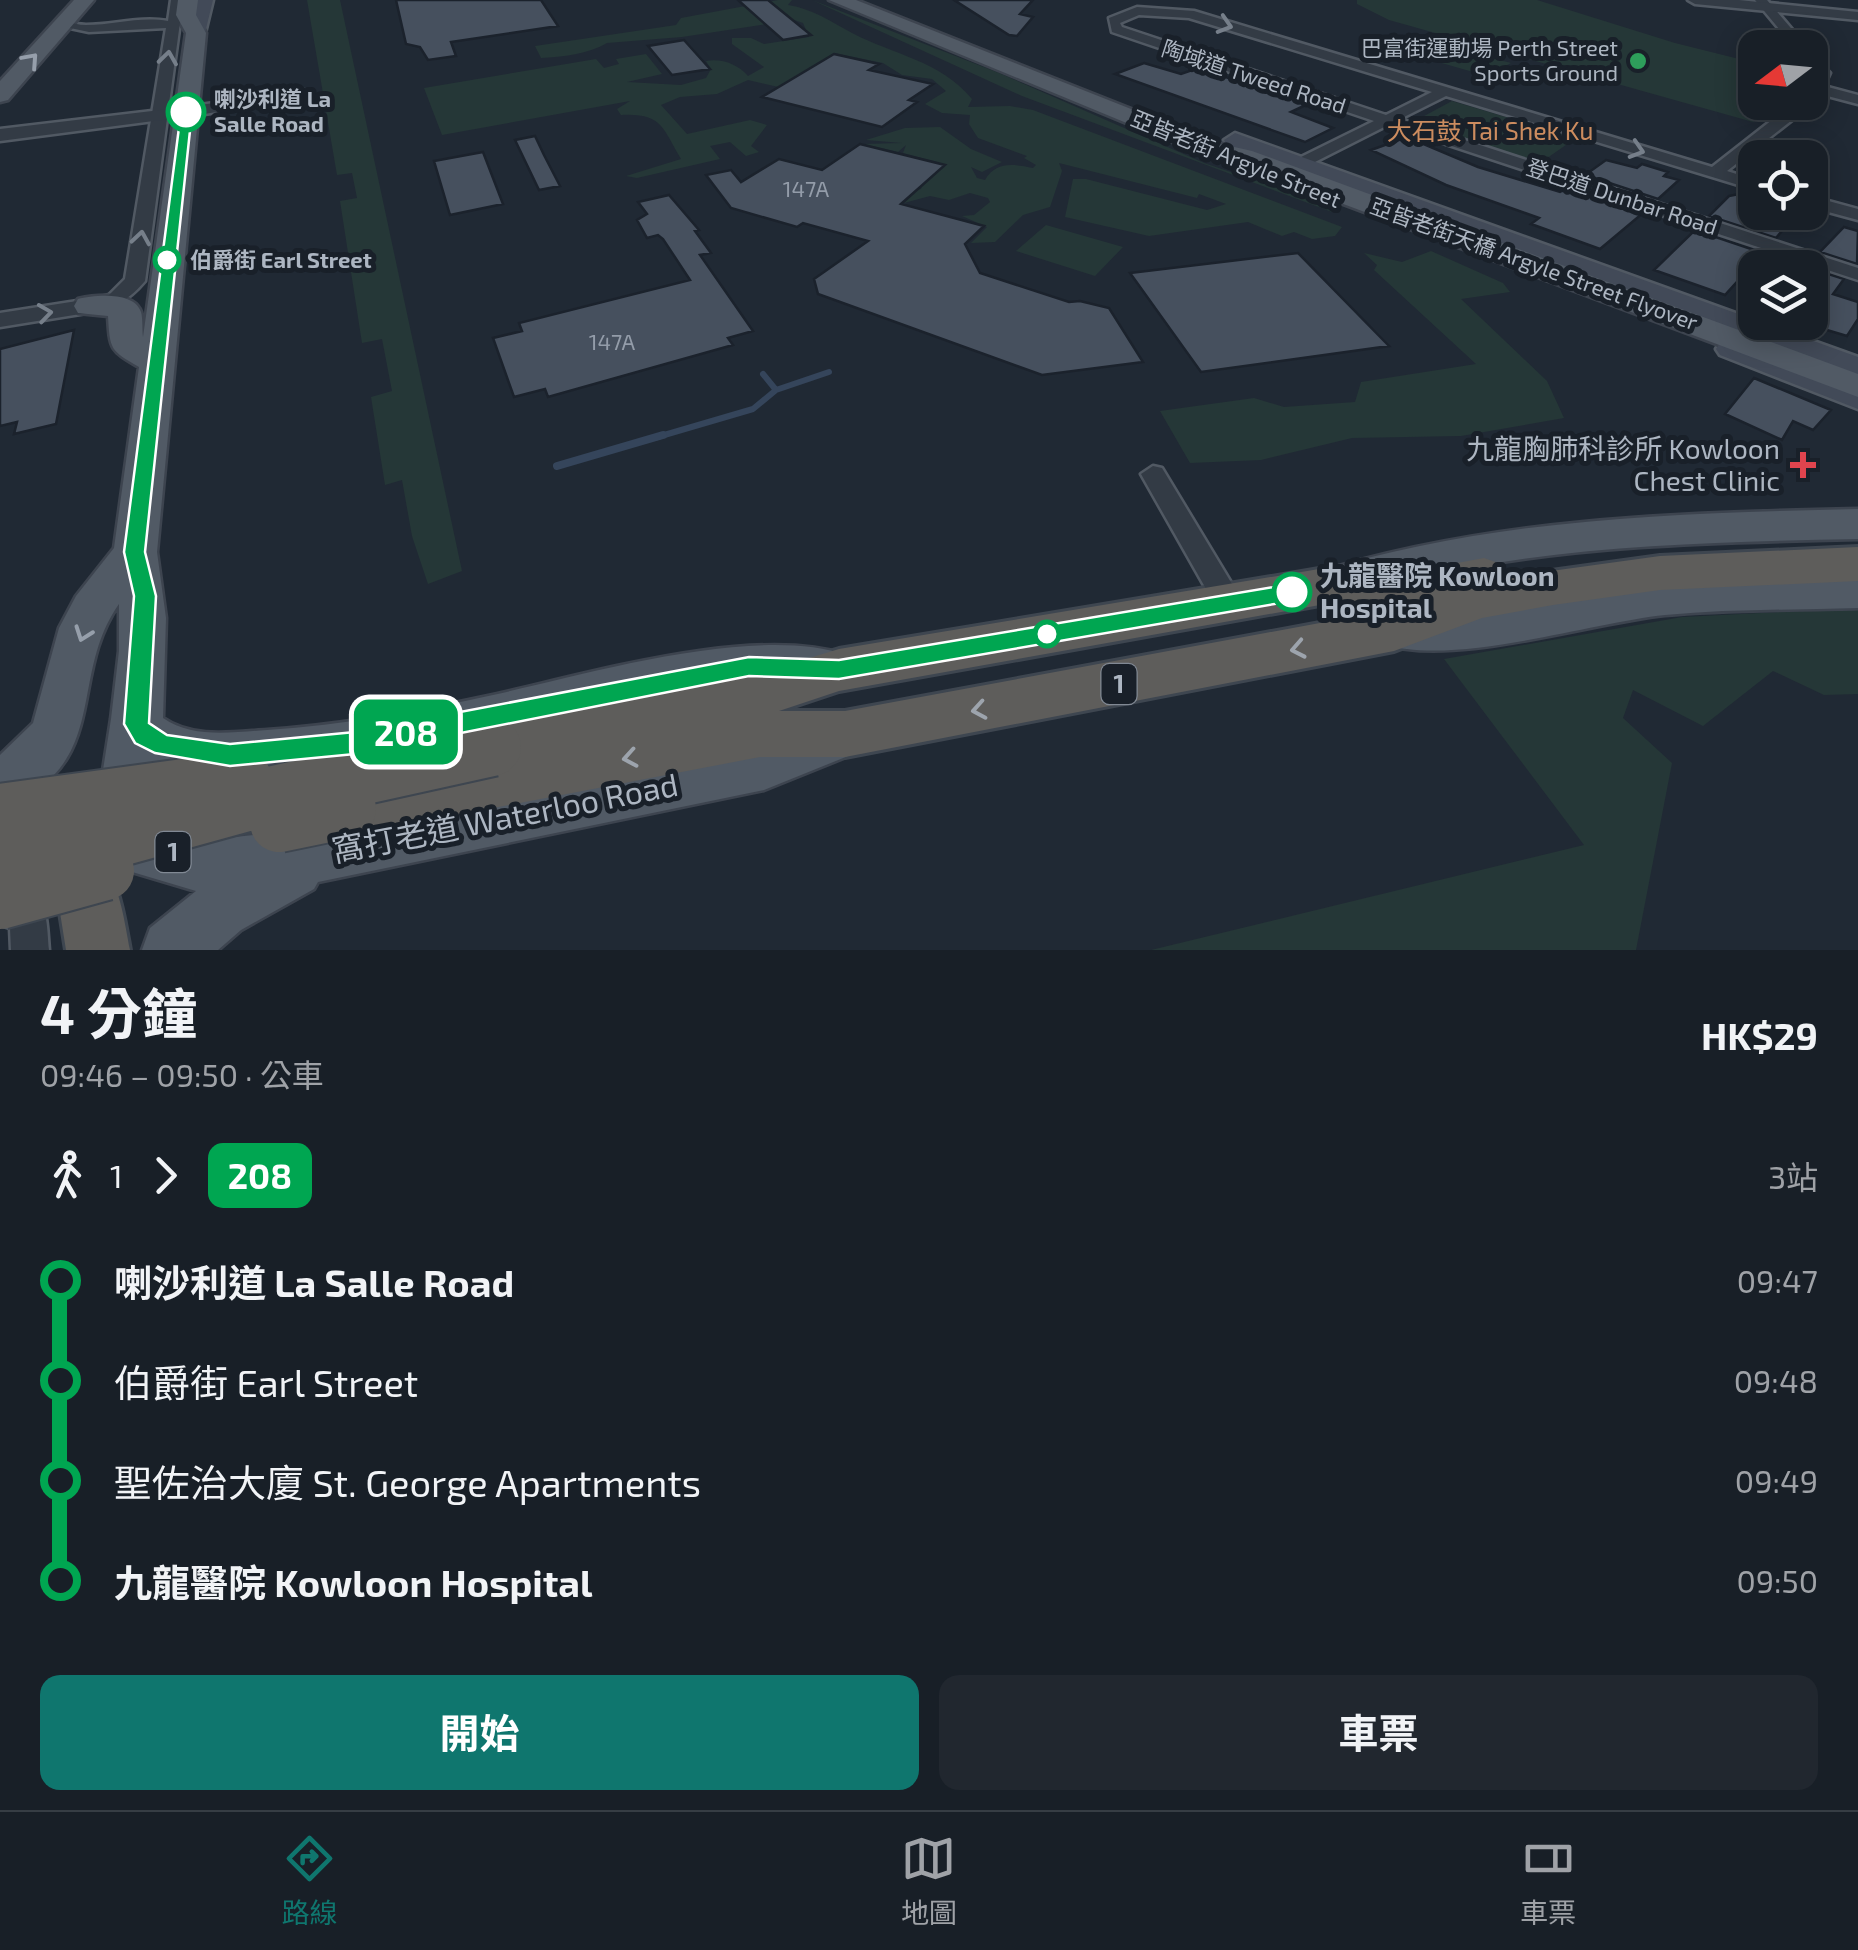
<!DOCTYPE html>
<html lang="zh-TW">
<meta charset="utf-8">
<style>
body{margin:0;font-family:"Exo 2","Noto Sans TC",sans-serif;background:#21272f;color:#f1f3f6;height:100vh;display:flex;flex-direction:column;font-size:38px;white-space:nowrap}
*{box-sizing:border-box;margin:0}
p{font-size:32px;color:#9fa2a7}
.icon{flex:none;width:55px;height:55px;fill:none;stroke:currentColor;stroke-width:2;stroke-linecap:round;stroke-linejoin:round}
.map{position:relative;height:950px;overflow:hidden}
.sheet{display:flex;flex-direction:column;background:#181f27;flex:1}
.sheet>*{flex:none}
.badge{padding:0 20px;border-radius:15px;font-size:35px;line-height:65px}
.needle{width:65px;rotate:254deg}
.fabs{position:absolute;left:1738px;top:30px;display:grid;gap:20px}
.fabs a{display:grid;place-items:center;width:90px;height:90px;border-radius:20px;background:#181f27;box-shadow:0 5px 25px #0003,0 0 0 2px #363d44;font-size:50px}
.map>.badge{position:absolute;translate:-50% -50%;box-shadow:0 0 0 5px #fff}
.legs{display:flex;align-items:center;gap:15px;height:110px;padding:0 40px;font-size:32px}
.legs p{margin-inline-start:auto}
.headline{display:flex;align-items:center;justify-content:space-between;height:170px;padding:0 40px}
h1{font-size:55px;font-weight:700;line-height:75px}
.primary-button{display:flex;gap:20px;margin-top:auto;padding:20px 40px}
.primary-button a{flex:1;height:115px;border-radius:20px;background:#0f766e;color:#fff;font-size:40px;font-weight:700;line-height:115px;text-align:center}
.primary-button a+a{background:#21272f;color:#f1f3f6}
ul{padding:0 40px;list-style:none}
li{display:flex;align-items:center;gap:35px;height:100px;font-size:38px}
li i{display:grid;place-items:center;width:15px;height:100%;margin:0 12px;background:currentColor}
li i::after{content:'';width:25px;height:25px;margin:-12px;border:8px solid;border-radius:50%;background:#181f27}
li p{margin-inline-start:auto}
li:first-child i{background:linear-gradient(#0000 50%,currentColor 0)}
li:last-child i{background:linear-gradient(currentColor 50%,#0000 0)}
.tabs{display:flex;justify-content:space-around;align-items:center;height:140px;border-top:2px solid #363d44;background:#181f27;font-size:28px;color:#9fa2a7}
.tabs a{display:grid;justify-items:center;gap:5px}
.tabs .current{color:#0f766e}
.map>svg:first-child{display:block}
.green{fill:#253737}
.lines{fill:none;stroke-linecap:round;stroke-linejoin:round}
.stream-far1{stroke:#35455b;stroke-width:6}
.stream{stroke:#35455b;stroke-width:8}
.building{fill:#46505e;stroke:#1b222c;stroke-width:2.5}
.minor-casing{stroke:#515963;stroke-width:5}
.tertiary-casing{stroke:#515963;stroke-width:5}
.secondary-casing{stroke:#515963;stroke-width:5}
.primary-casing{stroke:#3d444f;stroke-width:5}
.trunk-casing{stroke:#3e4650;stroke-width:6}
.minor{fill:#333b45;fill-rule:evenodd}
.tertiary{fill:#333b45;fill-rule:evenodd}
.secondary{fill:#424a58;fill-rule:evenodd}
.primary{fill:#515a65;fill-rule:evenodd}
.trunk{fill:#5e5d5b;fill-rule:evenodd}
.trunk-bridge-casing{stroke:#3e4650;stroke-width:62;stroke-linecap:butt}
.trunk-bridge{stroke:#5e5d5b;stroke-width:58}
.oneway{stroke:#767f8a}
.oneway2{stroke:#969fab}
.oneway3{stroke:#9da4ad}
.line-1{fill:#00a651;stroke:#fff;stroke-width:2.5}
.leisure-dot{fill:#2e9e5b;stroke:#192029;stroke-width:4}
.stop-1-dot{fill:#fff;stroke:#00a651;stroke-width:5}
.health-dot{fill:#e0444e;stroke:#192029;stroke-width:4}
.labels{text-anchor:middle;stroke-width:10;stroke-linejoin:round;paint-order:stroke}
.far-poi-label{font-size:22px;fill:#adb6c2;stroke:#192029;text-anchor:end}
.far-street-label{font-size:22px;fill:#adb6c2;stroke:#192029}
.far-stop-label{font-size:22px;font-weight:bold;fill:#adb6c2;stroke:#192029;text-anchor:start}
.number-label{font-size:22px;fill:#939ca9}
.far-neighbourhood-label{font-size:25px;fill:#cc8c5f;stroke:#192029}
.shield{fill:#192029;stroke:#818994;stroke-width:2.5}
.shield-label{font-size:25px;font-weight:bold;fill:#adb6c2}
.poi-label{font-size:28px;fill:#adb6c2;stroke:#192029;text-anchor:end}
.stop-label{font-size:28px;font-weight:bold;fill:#adb6c2;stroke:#192029;text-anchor:start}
.near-street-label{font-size:32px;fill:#adb6c2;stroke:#192029}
</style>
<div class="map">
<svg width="1858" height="950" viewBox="0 0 1858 950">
<rect width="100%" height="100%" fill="#202934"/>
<path class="green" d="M 307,0 L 340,0 L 462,571 L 428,584 L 412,536 L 402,480 L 385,485 L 371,397 L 392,391 L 382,339 L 362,343 L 340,201 L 357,198 L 352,173 L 337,175 Z
M 778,0 L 792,0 L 788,5 C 813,9 830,21 852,33 C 894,55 939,60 972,99 L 968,107 L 1010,106 L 1033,110 L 1342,227 L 1335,236 L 1312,239 L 1294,232 L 1282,236 L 1248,222 L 1149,236 L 1065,217 L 1073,179 L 1086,179 L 1207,210 L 1226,204 L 1199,194 L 1197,198 L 1059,163 L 1062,171 L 1050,207 L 1023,215 L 995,242 L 971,243 L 987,227 L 962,216 L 974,215 L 990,202 L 988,198 L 970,193 L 949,200 L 930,196 L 904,203 L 895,202 L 909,191 L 921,189 L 923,180 L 937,162 L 903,153 L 906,145 L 898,152 L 863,144 L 902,143 L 866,140 L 905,128 L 940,127 L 971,149 L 1002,162 L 982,172 L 971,167 L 977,178 L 985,180 C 996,161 1013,164 1033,168 L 1036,165 L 1024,158 L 1027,156 L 978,138 L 969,124 L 970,115 L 942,113 L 925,104 L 946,91 L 932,79 L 902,75 L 883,63 L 834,53 L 811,67 L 809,94 L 748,80 L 717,94 L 680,97 L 661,105 L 687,134 L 750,120 L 767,125 L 751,146 L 759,152 L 746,156 L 730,142 L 710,146 L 720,159 L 637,178 L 626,176 L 681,159 C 662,127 662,113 621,115 L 617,109 L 630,101 L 442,135 L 424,88 L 596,59 L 604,68 L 619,64 L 616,59 L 646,54 L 662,74 L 627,82 L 681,85 L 706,78 L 711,69 L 706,61 C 721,58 738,64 748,76 L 764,67 L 732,44 L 732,38 L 751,38 L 764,44 L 809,37 L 803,23 L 794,20 L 682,37 L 607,43 C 589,54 562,57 541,58 L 535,46 L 676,25 L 681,18 Z
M 812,0 L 999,73 L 1204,163 L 1337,208 L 1332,212 L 1022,96 Z
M 1357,0 L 1537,0 L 1675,43 L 1755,63 L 1755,102 L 1775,103 L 1753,122 L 1389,20 L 1357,4 Z
M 1448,46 L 1511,63 L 1487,76 L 1424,58 Z
M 1452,101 L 1576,138 L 1540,163 L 1413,122 Z
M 1046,225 L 1123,247 L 1095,276 L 1016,251 Z
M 1431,251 L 1503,283 L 1510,292 L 1461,299 L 1547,381 L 1564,418 L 1461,436 L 1352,438 L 1261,460 L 1190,463 L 1160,411 L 1254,398 L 1284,407 L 1355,402 L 1361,382 L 1476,364 L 1374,270 L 1377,265 L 1364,253 L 1402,262 Z
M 1858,608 L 1858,694 L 1824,695 L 1773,671 L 1703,726 L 1633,690 L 1623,718 L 1672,763 L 1636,950 L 1151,950 L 1584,845 L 1444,659 L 1682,617 Z"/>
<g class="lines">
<path class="stream-far1" d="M 763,374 L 776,390
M 654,438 L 753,409 L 776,390 L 829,372"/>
<path class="stream" d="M 557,466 L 663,435"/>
</g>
<path class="building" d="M 396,0 L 541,0 L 558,26 L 451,42 L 456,56 L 428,60 L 420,47 L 406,44 Z
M 738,0 L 768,0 L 811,35 L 783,40 Z
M 954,0 L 1033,0 L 1020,14 L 1033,17 L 1017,36 L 1009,35 Z
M 684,40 L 710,69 L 672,75 L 648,46 Z
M 834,54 L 879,64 L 869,70 L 933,84 L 909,100 L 917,102 L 882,127 L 762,97 Z
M 1144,63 L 1181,74 L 1198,68 L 1308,104 L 1291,112 L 1333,128 L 1305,142 L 1115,74 Z
M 535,136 L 544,155 L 560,186 L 539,190 L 515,140 Z
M 1407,137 L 1478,167 L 1560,192 L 1567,188 L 1643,213 L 1600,249 L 1531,224 L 1539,218 L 1446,185 L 1371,150 Z
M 860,144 L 945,165 L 901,204 L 984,226 L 965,244 L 980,273 L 1069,302 L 1080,301 L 1109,308 L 1143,362 L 1042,375 L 818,294 L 814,279 L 868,241 L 803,223 L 797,227 L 731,208 L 706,175 L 731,170 L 741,182 L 779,159 L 822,170 Z
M 483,152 L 503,204 L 450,215 L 434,161 Z
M 1606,160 L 1637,168 L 1642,164 L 1668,172 L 1664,176 L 1679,180 L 1658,199 L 1585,175 Z
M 1739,194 L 1755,199 L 1755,212 L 1798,212 L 1776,238 L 1709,216 L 1729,196 Z
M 669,195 L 699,230 L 695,231 L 711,253 L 700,255 L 753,331 L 728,338 L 733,345 L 548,397 L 545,389 L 514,397 L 493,338 L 522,331 L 519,323 L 690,280 L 663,239 L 658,235 L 647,238 L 637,220 L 647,214 L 638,202 Z
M 1844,227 L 1858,231 L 1857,264 L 1820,252 Z
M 1695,230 L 1763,253 L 1725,295 L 1654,270 Z
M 1298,253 L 1389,346 L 1201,372 L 1130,273 Z
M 1810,268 L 1844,279 L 1833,294 L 1858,302 L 1858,319 L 1847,336 L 1810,325 Z
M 74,330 L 56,424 L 14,434 L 17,422 L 0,426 L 0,349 Z
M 1754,378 L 1831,410 L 1813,430 L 1793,421 L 1782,440 L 1725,414 Z"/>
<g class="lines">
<defs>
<path id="minor" d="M 171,0 L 183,0 L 145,281 C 129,300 108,314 83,310 L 83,302 L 109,295 L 125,279 L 166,28 L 89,32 L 56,25 C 65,20 75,25 86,25 C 114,25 140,16 168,21 Z
M 1755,0 L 1767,0 L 1808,48 L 1795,48 Z
M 1137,7 L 1194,11 L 1712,167 L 1795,102 L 1810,102 L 1810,85 L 1816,73 L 1810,66 L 1810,53 L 1830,73 L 1824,86 L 1858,95 L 1858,104 L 1820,94 L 1815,102 L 1727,171 L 1755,180 L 1755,190 L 1446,96 L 1400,119 L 1858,268 L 1858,280 L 1388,125 L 1309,165 L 1297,165 L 1297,159 L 1374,121 L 1112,32 L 1109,18 ZM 1139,15 L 1189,18 L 1432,92 L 1386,115 L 1122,27 L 1120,23 Z
M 304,90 L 311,94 L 309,97 L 186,117 L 178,112 L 186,107 Z
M 1810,196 L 1858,209 L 1858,220 L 1810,207 Z
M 1153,466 L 1162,468 L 1238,594 L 1242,602 L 1238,610 L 1228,613 L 1218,610 L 1141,474 Z
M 5,891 C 49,893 46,913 49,950 L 11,950 L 10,928 L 0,925 L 0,893 Z"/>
<path id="tertiary" d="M 1688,0 L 1739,0 L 1858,12 L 1858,20 L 1695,4 Z
M 186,107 L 195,112 L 192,116 L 0,141 L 0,129 Z
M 90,299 L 99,301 L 102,306 L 99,311 L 0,327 L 0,313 Z"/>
<path id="secondary" d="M 197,0 L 213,0 L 205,33 L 196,38 L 187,33 Z
M 1235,133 L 1858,357 L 1858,376 L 1227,145 L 1224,140 Z
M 1731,340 L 1858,388 L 1858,409 L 1720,355 L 1716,349 L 1720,343 Z"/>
<path id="primary" d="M 74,0 L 94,0 L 8,100 L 0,102 L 0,81 Z
M 178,0 L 198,0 L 196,15 L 206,33 L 157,552 L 166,618 L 163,718 C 193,739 233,732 267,730 C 344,725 419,711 493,695 C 588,674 755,624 847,655 L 854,669 L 847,683 C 820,692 792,685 764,686 C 737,686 708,691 681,696 C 544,720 283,811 156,765 L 146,824 L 207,840 L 345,825 L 761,744 L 840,714 L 858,720 L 866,736 L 858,752 L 764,790 L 318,882 L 314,889 L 241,930 L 218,950 L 142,950 L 150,928 L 196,891 L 92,860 L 84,841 L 95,821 L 111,719 L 119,651 L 119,604 C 66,679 114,766 0,808 L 0,755 L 33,723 L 59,628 L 76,596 L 114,548 L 139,367 C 110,350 110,350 108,316 L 78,313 L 74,306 L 78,299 C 95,295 134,291 141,312 C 143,319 142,330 143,337 L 186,33 L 176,15 Z
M 829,0 L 856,0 L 1217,143 L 1252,151 L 1858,374 L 1858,397 L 1234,163 L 1199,153 Z
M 1858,509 L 1858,539 C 1713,542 1567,545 1425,576 C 1392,584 1347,607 1315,597 L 1309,585 L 1315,573 C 1492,518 1675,513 1858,509 Z
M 1858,574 L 1858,608 C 1794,610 1729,609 1665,615 C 1588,623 1455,667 1383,644 L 1377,631 L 1383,618 L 1400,613 L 1487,610 L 1665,581 Z"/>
<path id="trunk" d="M 1858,547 L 1858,581 L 1660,590 L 1553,605 L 1482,618 L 1394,651 L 845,757 L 760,757 L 347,836 L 326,828 L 318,809 L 326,790 L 347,782 L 471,761 L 464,747 L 472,730 L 492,723 L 756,674 L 839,649 L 1331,567 L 1414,571 L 1484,558 L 1501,564 L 1507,577 L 1660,556 ZM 1331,603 L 1406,607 L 845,711 L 779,711 L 839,691 Z
M 58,830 C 115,853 120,895 130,950 L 66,950 L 58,900 L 37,879 L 28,859 L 37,839 Z"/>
</defs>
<use href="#minor" class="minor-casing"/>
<use href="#tertiary" class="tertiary-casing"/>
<use href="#secondary" class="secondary-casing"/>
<use href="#primary" class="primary-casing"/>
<use href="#trunk" class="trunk-casing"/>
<use href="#minor" class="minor"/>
<use href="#tertiary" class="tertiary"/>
<use href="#secondary" class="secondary"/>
<use href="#primary" class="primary"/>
<use href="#trunk" class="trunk"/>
<defs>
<path id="trunk-bridge" d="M 0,813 L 243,780
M 279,823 L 347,809
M 0,870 L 265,797 L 492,747
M 0,900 L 105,871"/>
</defs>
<use href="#trunk-bridge" class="trunk-bridge-casing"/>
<use href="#trunk-bridge" class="trunk-bridge"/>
</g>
<defs><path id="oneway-chevron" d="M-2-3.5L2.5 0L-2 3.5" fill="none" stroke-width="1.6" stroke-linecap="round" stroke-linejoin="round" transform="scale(2.5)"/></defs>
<g class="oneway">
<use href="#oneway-chevron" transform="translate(1225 25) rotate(17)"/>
<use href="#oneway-chevron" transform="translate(168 58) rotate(-82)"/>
<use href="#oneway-chevron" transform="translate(1637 150) rotate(17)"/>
<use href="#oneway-chevron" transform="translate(141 238) rotate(-81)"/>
<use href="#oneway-chevron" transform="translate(45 313) rotate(-8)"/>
</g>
<g class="oneway2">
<use href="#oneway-chevron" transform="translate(31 60) rotate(-48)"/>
<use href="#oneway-chevron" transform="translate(83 634) rotate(110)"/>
</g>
<g class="oneway3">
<use href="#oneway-chevron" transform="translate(1298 649) rotate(169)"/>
<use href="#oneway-chevron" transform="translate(979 710) rotate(170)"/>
<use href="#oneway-chevron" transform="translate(630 758) rotate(170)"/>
</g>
<path class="line-1" d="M 186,108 L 192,112 L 145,552 L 156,596 L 149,723 L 167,735 L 230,744 L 355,732 L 749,657 L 839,660 L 1292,584 L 1303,592 L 1292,601 L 839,679 L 749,676 L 355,754 L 230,766 L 155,753 L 135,743 L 124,724 L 134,596 L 124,552 L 181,112 Z"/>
<circle class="leisure-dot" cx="1638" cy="61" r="10"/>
<g class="stop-1-dot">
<circle cx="186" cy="112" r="18"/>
<circle cx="167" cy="260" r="12"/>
<circle cx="1292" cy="592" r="18"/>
<circle cx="1047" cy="634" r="12"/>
</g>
<path class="health-dot" d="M1798 450h10v10h10v10h-10v10h-10v-10h-10v-10h10z"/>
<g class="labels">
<g class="far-poi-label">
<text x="1618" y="56">巴富街運動場 Perth Street<tspan x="1618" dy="25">Sports Ground</tspan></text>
</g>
<g class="far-street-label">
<text transform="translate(1254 77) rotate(18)" y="8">陶域道 Tweed Road</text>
<text transform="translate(1236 159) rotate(22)" y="8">亞皆老街 Argyle Street</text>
<text transform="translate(1622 197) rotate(18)" y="8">登巴道 Dunbar Road</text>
<text transform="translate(1534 264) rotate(20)" y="8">亞皆老街天橋 Argyle Street Flyover</text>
</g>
<g class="far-stop-label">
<text x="214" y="107">喇沙利道 La<tspan x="214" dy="25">Salle Road</tspan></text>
<text x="190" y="268">伯爵街 Earl Street</text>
</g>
<g class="number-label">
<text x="806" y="197">147A</text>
<text x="612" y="350">147A</text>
</g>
<g class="far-neighbourhood-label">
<text x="1490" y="140">大石鼓 Tai Shek Ku</text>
</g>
<g class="shield">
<rect x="1101.5" y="664" width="35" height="40" rx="8"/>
<rect x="155.5" y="832" width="35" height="40" rx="8"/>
</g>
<g class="shield-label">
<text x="1119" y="693">1</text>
<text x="173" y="861">1</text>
</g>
<g class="poi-label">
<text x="1780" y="459">九龍胸肺科診所 Kowloon<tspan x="1780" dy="32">Chest Clinic</tspan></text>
</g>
<g class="stop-label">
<text x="1320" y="586">九龍醫院 Kowloon<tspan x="1320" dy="32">Hospital</tspan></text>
</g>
<g class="near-street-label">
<text transform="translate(505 818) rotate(-11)" y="11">窩打老道 Waterloo Road</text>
</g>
</g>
</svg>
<div class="fabs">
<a><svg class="needle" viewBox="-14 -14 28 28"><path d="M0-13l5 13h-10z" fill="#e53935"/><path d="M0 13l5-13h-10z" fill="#9fa2a7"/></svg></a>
<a><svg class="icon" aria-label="locate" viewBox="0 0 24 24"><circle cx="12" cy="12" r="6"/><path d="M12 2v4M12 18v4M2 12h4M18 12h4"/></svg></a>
<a><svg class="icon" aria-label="layers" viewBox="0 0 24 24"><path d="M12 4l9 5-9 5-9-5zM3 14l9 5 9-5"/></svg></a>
</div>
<b class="badge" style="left:406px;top:732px;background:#00a651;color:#fff">208</b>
</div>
<section class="sheet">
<div class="headline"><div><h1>4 分鐘</h1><p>09:46 – 09:50 · 公車</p></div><b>HK$29</b></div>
<div class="legs"><svg class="icon" aria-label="walk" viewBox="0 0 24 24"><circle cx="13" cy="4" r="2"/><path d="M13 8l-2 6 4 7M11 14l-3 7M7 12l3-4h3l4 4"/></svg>1<svg class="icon" aria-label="forward" viewBox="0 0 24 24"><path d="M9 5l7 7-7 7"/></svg><b class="badge" style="background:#00a651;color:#fff">208</b><p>3站</p></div>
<ul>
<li><i style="color:#00a651"></i><b>喇沙利道 La Salle Road</b><p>09:47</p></li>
<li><i style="color:#00a651"></i><span>伯爵街 Earl Street</span><p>09:48</p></li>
<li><i style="color:#00a651"></i><span>聖佐治大廈 St. George Apartments</span><p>09:49</p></li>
<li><i style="color:#00a651"></i><b>九龍醫院 Kowloon Hospital</b><p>09:50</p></li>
</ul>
<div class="primary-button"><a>開始</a><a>車票</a></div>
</section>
<nav class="tabs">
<a class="current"><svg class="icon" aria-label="directions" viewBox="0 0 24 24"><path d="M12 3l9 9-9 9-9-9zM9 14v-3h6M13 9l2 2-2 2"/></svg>路線</a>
<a><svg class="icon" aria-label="map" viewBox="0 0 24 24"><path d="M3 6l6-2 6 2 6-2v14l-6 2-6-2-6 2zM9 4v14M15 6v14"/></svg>地圖</a>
<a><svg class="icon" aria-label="tickets" viewBox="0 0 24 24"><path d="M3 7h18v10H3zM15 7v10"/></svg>車票</a>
</nav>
